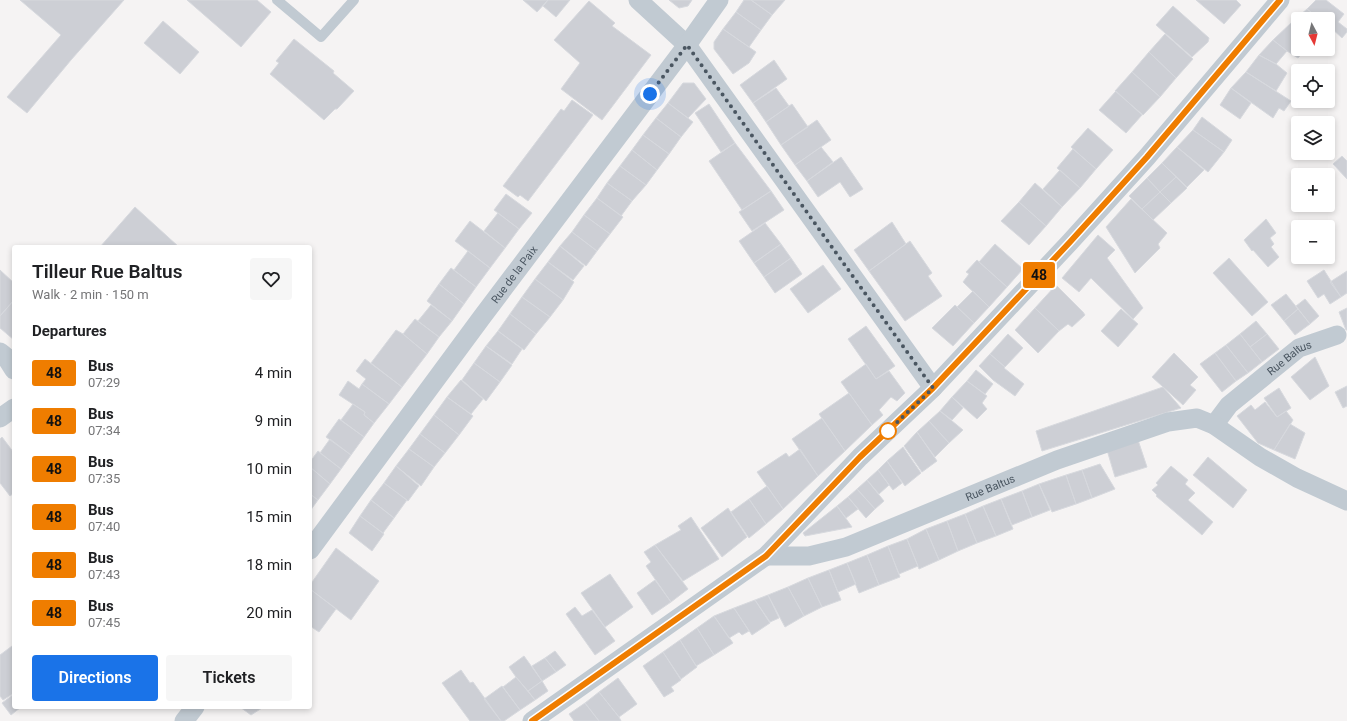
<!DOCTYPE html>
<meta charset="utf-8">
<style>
body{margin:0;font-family:Roboto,sans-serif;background:#f6f6f6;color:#202124;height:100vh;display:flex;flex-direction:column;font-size:15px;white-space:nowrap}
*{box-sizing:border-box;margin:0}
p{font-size:13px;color:#757577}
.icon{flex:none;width:22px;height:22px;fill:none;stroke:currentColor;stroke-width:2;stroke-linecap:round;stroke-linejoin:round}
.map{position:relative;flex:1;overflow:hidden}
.details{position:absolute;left:12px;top:245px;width:300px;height:464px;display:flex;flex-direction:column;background:#fff;border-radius:4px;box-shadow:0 2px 6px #0003}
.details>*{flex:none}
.badge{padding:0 8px;border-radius:3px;font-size:14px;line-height:26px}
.needle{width:26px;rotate:173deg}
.tools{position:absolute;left:1291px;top:12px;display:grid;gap:8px}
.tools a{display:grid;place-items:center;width:44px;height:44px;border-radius:4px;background:#fff;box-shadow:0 2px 6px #0003;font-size:20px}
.you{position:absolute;width:20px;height:20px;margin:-10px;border:3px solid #fff;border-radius:50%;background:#1a73e8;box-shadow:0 0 0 6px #1a73e833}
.map>.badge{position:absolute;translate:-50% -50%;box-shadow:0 0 0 2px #fff}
h2{padding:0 20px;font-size:15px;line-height:36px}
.round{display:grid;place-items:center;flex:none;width:42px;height:42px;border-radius:4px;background:#f6f6f6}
.head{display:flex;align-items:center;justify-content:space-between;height:68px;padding:0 20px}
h1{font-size:19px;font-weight:600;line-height:30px}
.cta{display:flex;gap:8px;margin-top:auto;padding:8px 20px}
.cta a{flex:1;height:46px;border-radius:4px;background:#1a73e8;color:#fff;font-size:16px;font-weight:600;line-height:46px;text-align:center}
.cta a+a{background:#f6f6f6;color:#202124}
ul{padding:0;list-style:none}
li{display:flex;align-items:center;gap:12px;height:48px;padding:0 20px}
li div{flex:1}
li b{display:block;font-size:15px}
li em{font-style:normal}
li .badge{min-width:44px;font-weight:700;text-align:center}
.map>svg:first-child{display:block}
.building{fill:#cdcfd5;stroke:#d7d9de}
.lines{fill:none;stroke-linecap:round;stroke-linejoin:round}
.service{stroke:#c1cad2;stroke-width:10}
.minor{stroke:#c1cad2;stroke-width:19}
.line-casing{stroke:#fff;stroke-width:9}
.line{stroke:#ef7d00;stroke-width:6}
.walk{stroke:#4a5661;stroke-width:4;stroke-dasharray:0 7.2}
.stop-dot{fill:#fff;stroke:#ef7d00;stroke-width:2}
.labels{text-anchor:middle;stroke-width:3;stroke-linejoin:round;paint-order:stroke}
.street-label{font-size:11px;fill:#4a5661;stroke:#fff}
</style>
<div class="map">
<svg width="1347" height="721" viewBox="0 0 1347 721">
<rect width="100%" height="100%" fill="#f5f3f3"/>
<path class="building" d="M 20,0 L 124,0 L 71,60 L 27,113 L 7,97 L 61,35 Z
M 187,0 L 257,0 L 271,12 L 241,47 Z
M 523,0 L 548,0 L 537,12 Z
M 548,0 L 570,0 L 556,17 L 543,6 Z
M 669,0 L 692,0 L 688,6 L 679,8 Z
M 744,0 L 751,0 L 772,15 L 761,30 L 736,12 Z
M 751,0 L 785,0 L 772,15 Z
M 1196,0 L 1236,0 L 1241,5 L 1224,24 Z
M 1316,0 L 1326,0 L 1344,14 L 1338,22 L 1347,29 L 1347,32 L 1342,38 L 1328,25 L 1328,19 L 1320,19 L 1307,9 Z
M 589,1 L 615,23 L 612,26 L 651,55 L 602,120 L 561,89 L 580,63 L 554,40 Z
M 1173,6 L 1209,38 L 1208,42 L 1192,57 L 1156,25 Z
M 1307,9 L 1320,19 L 1298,19 L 1298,27 L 1292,22 Z
M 736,12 L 761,30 L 749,47 L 723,29 Z
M 163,21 L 199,52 L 180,74 L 144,43 Z
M 1292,22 L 1298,27 L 1298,49 L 1306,49 L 1298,58 L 1287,51 L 1273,40 Z
M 1328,25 L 1335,31 L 1329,39 L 1328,38 Z
M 723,29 L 756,52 L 749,63 L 733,74 L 714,49 L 714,42 Z
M 1165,34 L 1193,59 L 1176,78 L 1149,52 Z
M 294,39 L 334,71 L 333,73 L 354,91 L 337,109 L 335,109 L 324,120 L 270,74 L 279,63 L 276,61 Z
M 1273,40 L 1287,51 L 1276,64 L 1259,55 Z
M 1149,52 L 1176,78 L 1160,97 L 1132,72 Z
M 1259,55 L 1276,64 L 1287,73 L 1276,91 L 1246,72 Z
M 774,60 L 787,79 L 753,103 L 740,85 Z
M 1132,72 L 1160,97 L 1143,115 L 1115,91 Z
M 1246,72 L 1291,101 L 1284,111 L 1279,108 L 1273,118 L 1231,88 Z
M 683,83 L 694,83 L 706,99 L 688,118 L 668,103 Z
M 776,88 L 789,106 L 766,122 L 753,103 Z
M 1231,88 L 1251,103 L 1240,119 L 1220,105 Z
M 1116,91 L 1142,115 L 1126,133 L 1099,110 Z
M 572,100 L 593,115 L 528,201 L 520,195 L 518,197 L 503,186 L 561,109 L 564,111 Z
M 668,103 L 693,122 L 681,137 L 656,118 Z
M 709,104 L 735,143 L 721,152 L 695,113 Z
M 792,104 L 808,127 L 781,145 L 766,122 Z
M 1202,117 L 1232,140 L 1224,152 L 1193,130 Z
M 656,118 L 681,137 L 669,154 L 643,135 Z
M 817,120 L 831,140 L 795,165 L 781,145 Z
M 1088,128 L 1113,150 L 1096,169 L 1071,147 Z
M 1193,130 L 1224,152 L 1208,172 L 1177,147 Z
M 643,135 L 669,154 L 657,170 L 632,150 Z
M 735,143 L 771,191 L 742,210 L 709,161 Z
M 821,147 L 833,162 L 807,181 L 795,165 Z
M 1177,147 L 1204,170 L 1187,187 L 1162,163 Z
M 1073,149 L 1096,169 L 1080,188 L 1057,168 Z
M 632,150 L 657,170 L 646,185 L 620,166 Z
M 1342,156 L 1347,161 L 1347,179 L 1333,164 Z
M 841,157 L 863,189 L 850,197 L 840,182 L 818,197 L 807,181 Z
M 1162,163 L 1176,177 L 1160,192 L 1147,178 Z
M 620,166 L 646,185 L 632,201 L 607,183 Z
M 1060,170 L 1080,188 L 1062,207 L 1043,189 Z
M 1176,177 L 1187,188 L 1171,203 L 1160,192 Z
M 1147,178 L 1160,192 L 1142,209 L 1129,196 Z
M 607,183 L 632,201 L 621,216 L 597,198 Z
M 1035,183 L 1062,207 L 1046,226 L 1019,202 Z
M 771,191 L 784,210 L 752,231 L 739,212 Z
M 1160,192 L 1171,203 L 1153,220 L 1142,209 Z
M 506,194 L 532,213 L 519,229 L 494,210 Z
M 597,198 L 623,217 L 610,234 L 584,215 Z
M 1131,199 L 1167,233 L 1158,244 L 1160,248 L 1135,273 L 1106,227 Z
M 1019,202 L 1046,226 L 1029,245 L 1001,221 Z
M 135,207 L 179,247 L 100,247 Z
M 498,213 L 519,229 L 505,248 L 484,231 Z
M 584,215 L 610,234 L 597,251 L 572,232 Z
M 1266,219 L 1276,233 L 1270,238 L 1274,244 L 1271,247 L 1279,257 L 1268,267 L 1253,250 L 1252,251 L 1244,240 Z
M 470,221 L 505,248 L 490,268 L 455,241 Z
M 892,222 L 906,244 L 869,271 L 854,250 Z
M 765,223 L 781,244 L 754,263 L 739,241 Z
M 572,232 L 597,251 L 586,266 L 560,246 Z
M 1098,235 L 1115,250 L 1107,258 L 1143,308 L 1133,319 L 1091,278 L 1079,292 L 1062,278 Z
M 910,241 L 932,273 L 928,276 L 942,296 L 905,321 L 869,271 Z
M 781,244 L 791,258 L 764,277 L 754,263 Z
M 995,244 L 1023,269 L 1007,287 L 979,262 Z
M 560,246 L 584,266 L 573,280 L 548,262 Z
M 468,251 L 490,268 L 476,287 L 454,270 Z
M 791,258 L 802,274 L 775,293 L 764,277 Z
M 1229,258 L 1268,302 L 1252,316 L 1213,273 Z
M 977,260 L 1007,287 L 989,307 L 963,282 L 969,274 L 966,272 Z
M 548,262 L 574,282 L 563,300 L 535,279 Z
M 823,265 L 841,289 L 808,313 L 790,289 Z
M 451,268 L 476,287 L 464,304 L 439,284 Z
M 0,270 L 14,283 L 14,300 L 0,316 Z
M 1324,270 L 1341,297 L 1330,304 L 1324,294 L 1318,298 L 1307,281 Z
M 1347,271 L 1347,293 L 1341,297 L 1330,282 Z
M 535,279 L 563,300 L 550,317 L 522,297 Z
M 439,284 L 464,304 L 452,321 L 427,301 Z
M 1056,285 L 1083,312 L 1085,315 L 1072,327 L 1068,324 L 1059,331 L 1035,308 Z
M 973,291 L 989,307 L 974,323 L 957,307 Z
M 1286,294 L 1298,309 L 1284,321 L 1271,305 Z
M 522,297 L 550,317 L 536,334 L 510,314 Z
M 1305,299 L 1319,316 L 1310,324 L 1296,306 Z
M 14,300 L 14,340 L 0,328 L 0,316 Z
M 431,305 L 452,321 L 439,337 L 418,321 Z
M 955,305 L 974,323 L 953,346 L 932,328 Z
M 1035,308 L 1059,331 L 1038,353 L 1015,330 Z
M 1347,308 L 1347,330 L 1346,330 L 1339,312 Z
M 1121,309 L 1138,324 L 1118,347 L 1101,331 Z
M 1298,309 L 1310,324 L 1295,335 L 1284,321 Z
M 510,314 L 536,334 L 524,350 L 498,331 Z
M 415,319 L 439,337 L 427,354 L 403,334 Z
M 1256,321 L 1267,334 L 1250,347 L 1240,334 Z
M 866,326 L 895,366 L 876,379 L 848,339 Z
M 396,330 L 403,334 L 427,354 L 402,387 L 371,363 Z
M 498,331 L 522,349 L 512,364 L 486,346 Z
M 1008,334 L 1023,348 L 1005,367 L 990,354 Z
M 1240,334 L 1262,362 L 1248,373 L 1226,345 Z
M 1267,334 L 1279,349 L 1262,362 L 1250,347 Z
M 1226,345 L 1248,373 L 1236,381 L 1215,353 Z
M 486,346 L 512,365 L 500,382 L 474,363 Z
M 1174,353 L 1198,377 L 1190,385 L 1196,390 L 1183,405 L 1152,377 Z
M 1215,353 L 1236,381 L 1222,392 L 1200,364 Z
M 990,354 L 1005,367 L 1004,368 L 1024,384 L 1015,396 L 993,380 L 979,366 Z
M 1315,357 L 1329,386 L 1310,400 L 1291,377 Z
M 365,359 L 402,387 L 389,404 L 362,384 L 366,379 L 356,371 Z
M 474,363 L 500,382 L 486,401 L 462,380 Z
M 866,364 L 876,379 L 889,371 L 905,393 L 897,401 L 891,397 L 879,410 L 883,415 L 872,425 L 841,382 Z
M 976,370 L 993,384 L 985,394 L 967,381 Z
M 461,380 L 483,399 L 471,414 L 447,397 Z
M 348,381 L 359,389 L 362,384 L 389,404 L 374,423 L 364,415 L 365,412 L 339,395 Z
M 967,381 L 987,396 L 982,403 L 987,409 L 977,419 L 952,397 Z
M 1347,386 L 1347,406 L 1343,408 L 1335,392 Z
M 1163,387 L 1181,408 L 1042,451 L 1036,431 Z
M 1279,388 L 1291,408 L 1277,417 L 1264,398 Z
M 849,393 L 872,425 L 845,451 L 819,414 Z
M 447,397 L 473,416 L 459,435 L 434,415 Z
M 952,397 L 963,408 L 952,420 L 940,411 Z
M 1265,402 L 1277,417 L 1286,411 L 1293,420 L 1274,450 L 1258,443 L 1237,416 L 1251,405 L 1255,410 Z
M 353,404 L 365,412 L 364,415 L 374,423 L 364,437 L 341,420 Z
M 940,411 L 963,430 L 949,443 L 929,421 Z
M 434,415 L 459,435 L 445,453 L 420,434 Z
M 822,418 L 845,451 L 818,476 L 792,439 Z
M 339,419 L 364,437 L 351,455 L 326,437 Z
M 929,421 L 949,443 L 935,457 L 917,432 Z
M 1290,424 L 1305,433 L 1295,459 L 1274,450 Z
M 917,432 L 937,461 L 922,472 L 904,446 Z
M 420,434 L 445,453 L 434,467 L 409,449 Z
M 2,437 L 14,453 L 14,493 L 10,496 L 0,483 L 0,439 Z
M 330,439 L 351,455 L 341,469 L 320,453 Z
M 1138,440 L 1147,467 L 1115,477 L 1107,450 Z
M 903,447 L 921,473 L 905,486 L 887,461 Z
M 409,449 L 434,467 L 421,486 L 396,466 Z
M 800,449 L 818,476 L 783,509 L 757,472 L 786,453 L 789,457 Z
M 318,451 L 341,469 L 330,484 L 310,467 L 310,462 Z
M 1208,457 L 1247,490 L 1233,508 L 1193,475 Z
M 887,461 L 902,483 L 893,490 L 878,470 Z
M 1100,464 L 1115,489 L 1092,498 L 1082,470 Z
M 396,466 L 419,486 L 408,501 L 384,483 Z
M 1171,466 L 1188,480 L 1185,484 L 1195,493 L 1188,500 L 1213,522 L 1202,535 L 1156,496 L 1157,495 L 1152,490 L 1158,485 L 1156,483 Z
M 310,467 L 330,484 L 318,500 L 310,494 Z
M 878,470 L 889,485 L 879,494 L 867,480 Z
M 1082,470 L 1092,498 L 1076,504 L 1066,475 Z
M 1066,475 L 1076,504 L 1052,512 L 1039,484 Z
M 867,480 L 884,501 L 875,509 L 857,489 Z
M 384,483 L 407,500 L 394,518 L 371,500 Z
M 1039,484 L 1050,510 L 1032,517 L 1022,491 Z
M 767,486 L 783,509 L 766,524 L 749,499 Z
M 857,489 L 875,509 L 866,518 L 848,497 Z
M 1022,491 L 1032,517 L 1012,525 L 1001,499 Z
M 310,494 L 318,500 L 310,511 Z
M 848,497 L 858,509 L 846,518 L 837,506 Z
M 749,499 L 766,524 L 749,538 L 731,512 Z
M 1001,499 L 1013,529 L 996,536 L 983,506 Z
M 371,500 L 394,518 L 383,533 L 360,516 Z
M 837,506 L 852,527 L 805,536 L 803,533 Z
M 983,506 L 996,536 L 977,543 L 965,514 Z
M 728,508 L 747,537 L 722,557 L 701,528 Z
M 965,514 L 977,543 L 958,551 L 947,521 Z
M 360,516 L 384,534 L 372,551 L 349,533 Z
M 691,517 L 719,559 L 683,581 L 655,545 L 681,530 L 678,526 Z
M 947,521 L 958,551 L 939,560 L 926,529 Z
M 926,529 L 939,560 L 919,569 L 907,539 Z
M 907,539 L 918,566 L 899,574 L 888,546 Z
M 655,545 L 688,589 L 671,602 L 646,566 L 651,562 L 644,552 Z
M 888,546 L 900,577 L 879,585 L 867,555 Z
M 336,548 L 379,581 L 351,620 L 310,589 L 310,585 Z
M 867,555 L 879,585 L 859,593 L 847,563 Z
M 847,563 L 856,584 L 838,592 L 829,570 Z
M 829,570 L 841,600 L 822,607 L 808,578 Z
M 610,574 L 633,607 L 605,627 L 581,593 Z
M 808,578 L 822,607 L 804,616 L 788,587 Z
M 655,580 L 671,602 L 652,615 L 637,593 Z
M 788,587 L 804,616 L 785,627 L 768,595 Z
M 310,589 L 336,609 L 319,632 L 310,626 Z
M 768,595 L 779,618 L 770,622 L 755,600 Z
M 755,600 L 770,623 L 752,635 L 734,608 Z
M 575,607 L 582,616 L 592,610 L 615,641 L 595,655 L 566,614 Z
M 734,608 L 749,631 L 742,635 L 739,632 L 729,638 L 714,616 Z
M 714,616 L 733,643 L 714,655 L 697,628 Z
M 697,628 L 714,655 L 696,666 L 680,640 Z
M 680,640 L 697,667 L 681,679 L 663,652 Z
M 12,646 L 14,648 L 14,693 L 3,700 L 0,696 L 0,655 Z
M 555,651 L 566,665 L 556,672 L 545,658 Z
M 663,652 L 681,680 L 671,687 L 674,691 L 664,697 L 643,666 Z
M 524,656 L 542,681 L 528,691 L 516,677 L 509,667 Z
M 545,658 L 556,672 L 542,681 L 532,666 Z
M 461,670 L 470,683 L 473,682 L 501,721 L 470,721 L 442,683 Z
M 516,677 L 535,700 L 520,710 L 503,687 Z
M 618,678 L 637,704 L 619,717 L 599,692 Z
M 542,681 L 548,691 L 535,700 L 528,691 Z
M 502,686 L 520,710 L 504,721 L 501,721 L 484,699 Z
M 599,692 L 619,717 L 621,721 L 599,721 L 585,703 Z
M 14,694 L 14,707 L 21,707 L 11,715 L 2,703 Z
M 585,703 L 599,721 L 574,721 L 569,714 Z
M 240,707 L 261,707 L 262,708 L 251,715 Z"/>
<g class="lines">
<path class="service" d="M 277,0 L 321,37 L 354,0"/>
<g class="minor">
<path d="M 638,0 L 687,45 L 933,388"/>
<path d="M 0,352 L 5,356 L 14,370"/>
<path d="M 0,418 L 14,408"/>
<path id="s1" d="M 1214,425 L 1229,405 L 1299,348 L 1337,335"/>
<path id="s2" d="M 310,550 L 482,317 L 687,45 L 719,0"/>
<path id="s3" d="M 766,556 L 809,556 L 846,547 L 1057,460 L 1168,422 L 1197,418 L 1214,425 L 1260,457 L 1297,478 L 1347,501"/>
<path d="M 184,721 L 195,707"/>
<path d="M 532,721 L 766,556 L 860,457 L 933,388 L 1070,242 L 1147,157 L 1280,0"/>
</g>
</g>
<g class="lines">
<defs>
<path id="line" d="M 532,721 L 766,556 L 860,457 L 933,388 L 1070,242 L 1147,157 L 1280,0"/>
</defs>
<use href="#line" class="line-casing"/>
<use href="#line" class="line"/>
<path class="walk" d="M 650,94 L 687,45 L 933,388 L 888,431"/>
</g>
<circle class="stop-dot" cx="888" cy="431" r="8"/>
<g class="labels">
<g class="street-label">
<text dy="4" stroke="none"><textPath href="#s2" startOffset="343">Rue de la Paix</textPath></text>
<text dy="4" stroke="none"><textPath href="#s1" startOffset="102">Rue Baltus</textPath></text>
<text dy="4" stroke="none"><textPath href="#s3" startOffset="237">Rue Baltus</textPath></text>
</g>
</g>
</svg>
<div class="tools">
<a><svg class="needle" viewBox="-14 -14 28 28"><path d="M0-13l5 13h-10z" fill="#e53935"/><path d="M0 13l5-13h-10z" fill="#757577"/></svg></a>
<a><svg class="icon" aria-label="locate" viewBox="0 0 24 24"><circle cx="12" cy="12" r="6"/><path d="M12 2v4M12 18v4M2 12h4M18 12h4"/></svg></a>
<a><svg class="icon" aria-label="layers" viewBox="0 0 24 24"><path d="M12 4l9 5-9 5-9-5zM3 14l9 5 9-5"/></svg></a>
<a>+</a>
<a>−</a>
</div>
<div class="you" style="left:650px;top:94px"></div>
<b class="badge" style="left:1039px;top:275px;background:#ef7d00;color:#111">48</b>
<section class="details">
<div class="head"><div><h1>Tilleur Rue Baltus</h1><p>Walk · 2 min · 150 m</p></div><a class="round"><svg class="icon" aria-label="heart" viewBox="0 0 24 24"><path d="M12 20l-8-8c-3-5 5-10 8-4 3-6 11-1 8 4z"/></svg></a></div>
<h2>Departures</h2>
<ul>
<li><span class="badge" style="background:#ef7d00;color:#111">48</span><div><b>Bus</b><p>07:29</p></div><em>4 min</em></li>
<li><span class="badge" style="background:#ef7d00;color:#111">48</span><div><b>Bus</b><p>07:34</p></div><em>9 min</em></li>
<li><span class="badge" style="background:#ef7d00;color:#111">48</span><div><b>Bus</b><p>07:35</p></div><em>10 min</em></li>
<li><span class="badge" style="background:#ef7d00;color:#111">48</span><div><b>Bus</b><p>07:40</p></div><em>15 min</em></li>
<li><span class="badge" style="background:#ef7d00;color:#111">48</span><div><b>Bus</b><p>07:43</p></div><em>18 min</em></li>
<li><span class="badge" style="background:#ef7d00;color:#111">48</span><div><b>Bus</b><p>07:45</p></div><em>20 min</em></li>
</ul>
<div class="cta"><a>Directions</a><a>Tickets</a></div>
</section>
</div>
